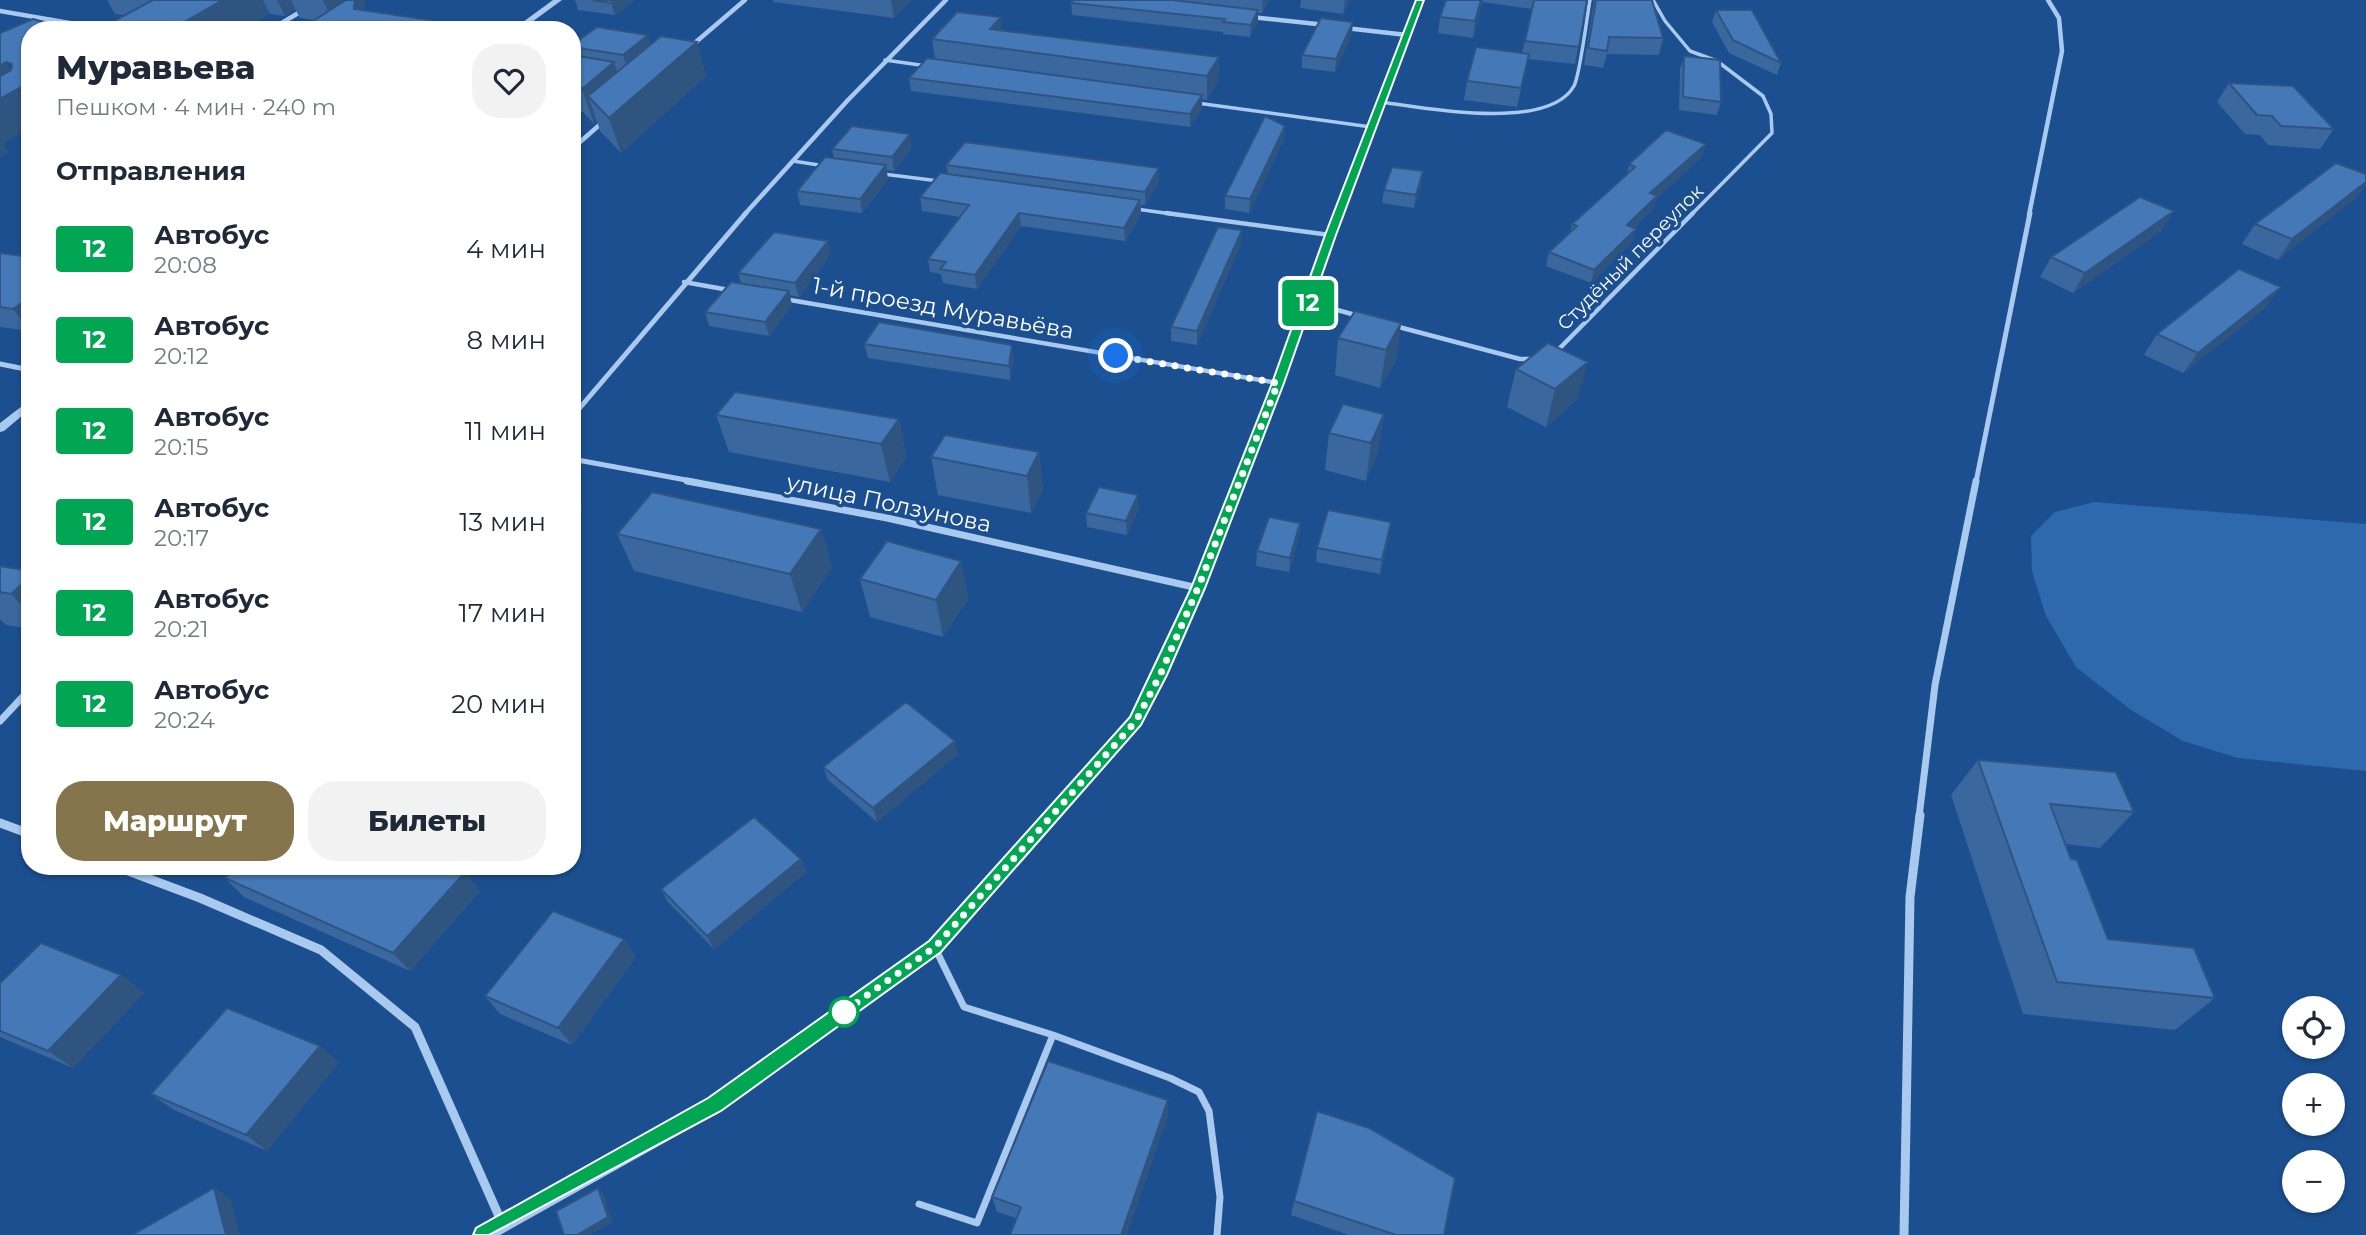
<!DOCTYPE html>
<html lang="ru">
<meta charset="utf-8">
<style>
body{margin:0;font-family:Montserrat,sans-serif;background:#f2f2f3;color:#1f2937;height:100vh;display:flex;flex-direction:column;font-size:26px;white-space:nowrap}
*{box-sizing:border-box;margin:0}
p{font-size:23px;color:#747a83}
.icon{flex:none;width:38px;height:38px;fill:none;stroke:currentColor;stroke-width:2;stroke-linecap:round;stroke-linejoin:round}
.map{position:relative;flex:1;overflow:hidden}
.sheet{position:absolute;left:21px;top:21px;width:560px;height:854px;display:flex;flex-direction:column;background:#fff;border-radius:28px;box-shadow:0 2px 5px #0004}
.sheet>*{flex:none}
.badge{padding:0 14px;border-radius:5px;font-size:24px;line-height:46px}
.controls{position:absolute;left:2282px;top:996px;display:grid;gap:14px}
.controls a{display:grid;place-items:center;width:63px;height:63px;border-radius:50%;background:#fff;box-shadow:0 2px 5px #0004;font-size:35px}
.you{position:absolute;width:35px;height:35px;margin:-18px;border:5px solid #fff;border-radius:50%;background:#1a73e8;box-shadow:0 0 0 10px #1a73e833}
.map>.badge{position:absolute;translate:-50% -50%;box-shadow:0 0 0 4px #fff}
h2{padding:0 35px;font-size:26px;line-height:63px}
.round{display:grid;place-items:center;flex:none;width:74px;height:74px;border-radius:28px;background:#f2f2f3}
.head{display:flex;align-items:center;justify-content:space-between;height:119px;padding:0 35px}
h1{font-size:33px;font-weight:800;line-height:52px}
.action{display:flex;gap:14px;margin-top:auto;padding:14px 35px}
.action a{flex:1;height:80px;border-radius:28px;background:#84754c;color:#fff;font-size:28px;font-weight:800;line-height:80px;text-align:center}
.action a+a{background:#f2f2f3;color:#1f2937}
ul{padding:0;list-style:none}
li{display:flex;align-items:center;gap:21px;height:91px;padding:0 35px}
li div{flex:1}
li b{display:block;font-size:26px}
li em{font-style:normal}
li .badge{min-width:77px;font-weight:700;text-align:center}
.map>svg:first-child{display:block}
.green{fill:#2e69ad}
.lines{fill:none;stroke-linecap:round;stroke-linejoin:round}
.service-far2{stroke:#a9c9ee;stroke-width:3.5}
.service-far1{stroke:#a9c9ee;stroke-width:4.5}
.service{stroke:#a9c9ee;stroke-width:7}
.minor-far3{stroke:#a9c9ee;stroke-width:4.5}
.minor-far2{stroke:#a9c9ee;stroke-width:5}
.minor-far1{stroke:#a9c9ee;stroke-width:7}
.minor{stroke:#a9c9ee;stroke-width:9}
.tertiary{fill:#a9c9ee;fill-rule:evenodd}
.wall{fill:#3a679d}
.shaded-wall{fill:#305480}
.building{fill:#4478b7;stroke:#305480;stroke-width:2}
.line{fill:#00a651;stroke:#fff;stroke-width:2}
.walk{stroke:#fff;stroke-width:7;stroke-dasharray:0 12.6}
.stop-dot{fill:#fff;stroke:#00a651;stroke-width:3.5}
.labels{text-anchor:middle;stroke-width:7;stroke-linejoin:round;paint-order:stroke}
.far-street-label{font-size:19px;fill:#fff;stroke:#1b4f8f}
.street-label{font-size:23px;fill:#fff;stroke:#1b4f8f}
</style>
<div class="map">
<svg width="2366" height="1235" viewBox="0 0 2366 1235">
<rect width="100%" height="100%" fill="#1b4f8f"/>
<path class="green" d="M 2094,502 L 2366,524 L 2366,771 L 2238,758 L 2183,741 L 2131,710 L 2076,667 L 2046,616 L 2032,571 L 2031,536 L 2055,512 Z"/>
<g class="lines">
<path class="service-far2" d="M 1653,0 L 1665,21 L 1690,51 L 1717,61 L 1763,96 L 1771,114 L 1772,133 L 1691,215
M 885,60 L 927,66
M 1381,102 C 1424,108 1548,132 1574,86 C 1580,75 1587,16 1590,0
M 1197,103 L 1371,127
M 793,161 L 825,166
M 883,174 L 939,181
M 1136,209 L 1179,215"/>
<path class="service-far1" d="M 1166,213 L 1330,235
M 684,282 L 729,290
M 784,299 L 1278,383
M 1308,302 L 1359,316
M 1395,326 L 1520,359 L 1532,359
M 1557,351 L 1693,213"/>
<path class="service" d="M 1053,1035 L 1170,1078 L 1199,1092 L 1209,1111 L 1220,1197 L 1217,1235
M 919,1204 L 977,1223 L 1053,1035 L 964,1007 L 936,950"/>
<path class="minor-far3" d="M 0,11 L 110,30
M 1251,17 L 1326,25
M 1345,28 L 1407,35
M 270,30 L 320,0
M 690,47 L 745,0
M 572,149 L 604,121
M 744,215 L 848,100 L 946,0
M 2029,215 L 2062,51 L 2059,18 L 2048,0"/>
<path class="minor-far2" d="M 0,364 L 30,370
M 572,417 L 746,213
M 572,459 L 697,482
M 1976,482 L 2030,213"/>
<path class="minor-far1" d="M 687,481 L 887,518 L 1198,588
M 0,721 L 30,689
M 1919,817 L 1935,685 L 1976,481"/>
<path class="minor" d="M 0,823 L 30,834
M 115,866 L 200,898 L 321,950 L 415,1027 L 502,1223
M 1904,1235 L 1910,897 L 1920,815"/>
<path class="tertiary" d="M 553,0 L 562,0 L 521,30 L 512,30 Z
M 1416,0 L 1424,0 L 1335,235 L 1283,383 L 1204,588 L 1166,675 L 1141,725 L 940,952 L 721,1111 L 500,1235 L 474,1235 L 477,1229 L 709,1099 L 930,942 L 1131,717 L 1154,675 L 1192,588 L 1273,383 L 1325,235 Z
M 30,400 L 30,409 L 4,431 L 0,432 L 0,423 Z"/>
</g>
<path class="wall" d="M 107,0 L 365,0 L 365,4 L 362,6 L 364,10 L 314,20 L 300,18 L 295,9 L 285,16 L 270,14 L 124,15 L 115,14 Z
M 575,0 L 635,0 L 615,15 L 578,10 Z
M 773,0 L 911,0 L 894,18 L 773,2 Z
M 1073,0 L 1269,0 L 1262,13 L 1258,13 L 1258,22 L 1250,37 L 1223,34 L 1223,32 L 1072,15 L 1071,3 Z
M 1301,0 L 1350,0 L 1343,14 L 1300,8 Z
M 1446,0 L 1587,0 L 1575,64 L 1528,59 L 1517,107 L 1464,100 L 1467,81 L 1522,53 L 1532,9 L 1482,2 L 1473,38 L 1438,33 L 1440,17 Z
M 1594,0 L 1652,0 L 1663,38 L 1659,55 L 1607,54 L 1603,68 L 1584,65 Z
M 1716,10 L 1781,63 L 1777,75 L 1729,53 L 1712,22 Z
M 1002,31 L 1219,57 L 1218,81 L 1207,100 L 1202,99 L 1202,108 L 1190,127 L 911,91 L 909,78 L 935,59 L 932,39 Z
M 1352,34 L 1335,72 L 1302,68 L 1302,55 Z
M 648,35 L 651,44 L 697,42 L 706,76 L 621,153 L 600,131 L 597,121 L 594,124 L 583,112 L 572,110 L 572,55 L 574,56 L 572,51 L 572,45 Z
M 1684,56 L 1721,102 L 1717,115 L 1679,110 L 1680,69 Z
M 2229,83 L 2334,129 L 2320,149 L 2268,145 L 2260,135 L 2245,134 L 2217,102 Z
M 1284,139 L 1249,213 L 1225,209 L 1225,196 Z
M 912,147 L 894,171 L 886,170 L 888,179 L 862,213 L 800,205 L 797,191 L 834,158 L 832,149 Z
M 1702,157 L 1657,198 L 1653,209 L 1634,228 L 1632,242 L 1591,283 L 1546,266 L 1549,252 L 1570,233 L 1572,224 L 1627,175 L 1629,164 Z
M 946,165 L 1159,168 L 1159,181 L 1145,205 L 1141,205 L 1141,214 L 1125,241 L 1021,226 L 977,289 L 943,283 L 941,274 L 930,272 L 928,259 L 960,217 L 922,211 L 920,197 L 948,174 Z
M 1421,185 L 1414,208 L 1382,203 L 1384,190 Z
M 2358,196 L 2278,260 L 2242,244 L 2255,224 Z
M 2174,211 L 2161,231 L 2073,293 L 2040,277 L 2051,257 Z
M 1241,244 L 1197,345 L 1171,341 L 1171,327 Z
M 0,253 L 30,257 L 30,331 L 0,327 Z
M 831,254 L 799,297 L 789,295 L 792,305 L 769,336 L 709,326 L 705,312 L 741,283 L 738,273 Z
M 2266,307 L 2183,373 L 2144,355 L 2157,334 Z
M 1401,323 L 1396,360 L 1380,388 L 1335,375 L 1338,338 Z
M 864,344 L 1014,359 L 1010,380 L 868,358 Z
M 1516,369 L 1577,399 L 1546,427 L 1507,407 Z
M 1384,414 L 1378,451 L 1366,481 L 1325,470 L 1329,433 Z
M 716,415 L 899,419 L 906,457 L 890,482 L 729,452 Z
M 1039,452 L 1043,490 L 1031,513 L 938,495 L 931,457 Z
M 1139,509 L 1127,535 L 1087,527 L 1086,513 Z
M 1300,523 L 1299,537 L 1289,572 L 1256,566 L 1257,551 Z
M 821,529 L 832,567 L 802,612 L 634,571 L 617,534 Z
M 1389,536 L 1380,574 L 1316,562 L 1317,548 Z
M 961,561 L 968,599 L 943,637 L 870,617 L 860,579 Z
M 0,566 L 30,571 L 30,629 L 6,625 L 0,619 Z
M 958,754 L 877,822 L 828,780 L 823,767 Z
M 1978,760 L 2134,812 L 2100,848 L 2065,844 L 2071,859 L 2108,939 L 2215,998 L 2175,1030 L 2023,1014 L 1951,795 Z
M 801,859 L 806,872 L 714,949 L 668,902 L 661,889 Z
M 225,878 L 480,891 L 410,971 L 244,897 Z
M 624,939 L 636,957 L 572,1045 L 500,1014 L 485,996 Z
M 121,975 L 144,993 L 73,1068 L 0,1037 L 0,983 Z
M 339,1062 L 267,1151 L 174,1110 L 151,1094 Z
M 1168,1116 L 1016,1218 L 997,1212 L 992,1197 Z
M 1294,1201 L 1444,1235 L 1349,1235 L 1291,1215 Z"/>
<path class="shaded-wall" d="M 223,0 L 263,0 L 270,14 L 242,30 L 172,30 Z
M 277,0 L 291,0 L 295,9 L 285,16 Z
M 323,0 L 365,0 L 365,4 L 362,6 L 364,10 L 333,23 Z
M 615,0 L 635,0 L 615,15 L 611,3 Z
M 891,0 L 911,0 L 894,18 Z
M 1263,0 L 1269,0 L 1262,13 L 1263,1 Z
M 1345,0 L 1350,0 L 1343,14 Z
M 1481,0 L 1483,0 L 1473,38 L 1475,21 Z
M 1258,10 L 1258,22 L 1250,37 L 1251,25 Z
M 1001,17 L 1003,41 L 990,29 Z
M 430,20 L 434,30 L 415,30 Z
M 1353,22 L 1352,34 L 1335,72 L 1336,59 Z
M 648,35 L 658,68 L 634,89 L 623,55 Z
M 697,42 L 706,76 L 621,153 L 609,118 Z
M 1219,57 L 1218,81 L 1207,100 L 1207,76 Z
M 6,62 L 22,87 L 30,82 L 30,128 L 3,144 L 9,152 L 0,157 L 0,66 Z
M 614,62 L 625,97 L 588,96 L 597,121 L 594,124 L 582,89 Z
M 1202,95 L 1202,108 L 1190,127 L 1190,114 Z
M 1285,126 L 1284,139 L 1249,213 L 1250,199 Z
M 910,134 L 912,147 L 894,171 L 892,157 Z
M 1706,144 L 1702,157 L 1657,198 L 1653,209 L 1623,239 L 1627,225 L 1650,193 Z
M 886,165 L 888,179 L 862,213 L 860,199 Z
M 1159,168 L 1159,181 L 1145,205 L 1145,192 Z
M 1423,171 L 1421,185 L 1414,208 L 1416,195 Z
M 2366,182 L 2366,185 L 2358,196 L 2278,260 L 2292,239 Z
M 1140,200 L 1141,214 L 1125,241 L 1124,228 Z
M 2174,211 L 2161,231 L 2073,293 L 2085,273 Z
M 1019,213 L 1021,226 L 977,289 L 975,275 Z
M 1636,229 L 1632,242 L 1591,283 L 1594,270 Z
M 1242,230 L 1241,244 L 1197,345 L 1197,331 Z
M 828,241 L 831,254 L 799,297 L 795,283 Z
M 2281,287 L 2266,307 L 2183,373 L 2198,353 Z
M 789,291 L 792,305 L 769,336 L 765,322 Z
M 30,297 L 30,331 L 13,309 Z
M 1401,323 L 1396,360 L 1380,388 L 1386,350 Z
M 1012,345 L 1014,359 L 1010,380 L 1009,366 Z
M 1588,362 L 1577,399 L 1546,427 L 1555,389 Z
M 1384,414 L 1378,451 L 1366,481 L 1371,443 Z
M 899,419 L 906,457 L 890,482 L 881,444 Z
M 1039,452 L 1043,490 L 1031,513 L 1027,476 Z
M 572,487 L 583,510 L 572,522 Z
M 1138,495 L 1139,509 L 1127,535 L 1126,521 Z
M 1391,522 L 1389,536 L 1380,574 L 1382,560 Z
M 1300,523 L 1299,537 L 1289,572 L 1290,558 Z
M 821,529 L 832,567 L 802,612 L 790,574 Z
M 961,561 L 968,599 L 943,637 L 936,600 Z
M 30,577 L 30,614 L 11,594 Z
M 955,741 L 958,754 L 877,822 L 873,808 Z
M 801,859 L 806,872 L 714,949 L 707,936 Z
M 465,872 L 480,891 L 410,971 L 393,953 Z
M 624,939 L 636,957 L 572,1045 L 558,1028 Z
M 121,975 L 144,993 L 73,1068 L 48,1051 Z
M 320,1046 L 339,1062 L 267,1151 L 246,1135 Z
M 1168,1100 L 1168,1116 L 1127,1235 L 1121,1235 Z
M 214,1188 L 230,1198 L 240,1235 L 226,1235 Z
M 598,1188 L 603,1193 L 613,1222 L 590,1235 L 577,1235 Z"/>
<path class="building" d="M 153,0 L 223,0 L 172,29 L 174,30 L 97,30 Z
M 346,0 L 355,0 L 354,9 L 430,20 L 415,30 L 299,30 Z
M 592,0 L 615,0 L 611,3 Z
M 1073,0 L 1172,0 L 1258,10 L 1251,25 L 1223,22 L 1225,19 L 1071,3 Z
M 1446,0 L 1481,0 L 1475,21 L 1440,17 Z
M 1534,0 L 1587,0 L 1579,47 L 1525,41 Z
M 1596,0 L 1652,0 L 1663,38 L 1609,37 L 1607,51 L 1588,48 Z
M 1716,10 L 1752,10 L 1781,63 L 1733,40 Z
M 957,12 L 1001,17 L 990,29 L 1219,57 L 1207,76 L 932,39 Z
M 1321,18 L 1353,22 L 1336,59 L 1302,55 Z
M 33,19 L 72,30 L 30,30 L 30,82 L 0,99 L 0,76 L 11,70 L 12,64 L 6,62 L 0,66 L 0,33 Z
M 597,27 L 648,35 L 623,55 L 572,47 L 572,45 Z
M 661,36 L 697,42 L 609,118 L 588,96 Z
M 1476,47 L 1529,54 L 1521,88 L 1467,81 Z
M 572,55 L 614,62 L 582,89 L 572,79 Z
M 1684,56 L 1720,60 L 1721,102 L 1683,97 Z
M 927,58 L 1202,95 L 1190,114 L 909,78 Z
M 2229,83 L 2293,86 L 2334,129 L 2281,126 L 2272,116 L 2257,115 Z
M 1265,116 L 1285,126 L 1250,199 L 1225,196 Z
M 852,126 L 910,134 L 892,157 L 832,149 Z
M 1666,130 L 1706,144 L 1650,193 L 1657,196 L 1627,225 L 1636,229 L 1594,270 L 1549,252 L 1577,226 L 1572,224 L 1635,167 L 1629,164 Z
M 965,142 L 1159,168 L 1145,192 L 946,165 Z
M 825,157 L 886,165 L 860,199 L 797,191 Z
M 2336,163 L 2366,174 L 2366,182 L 2292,239 L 2255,224 Z
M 1392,167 L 1423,171 L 1416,195 L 1384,190 Z
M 940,173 L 1140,200 L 1124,228 L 1019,213 L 975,275 L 940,269 L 946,262 L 928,259 L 969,205 L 920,197 Z
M 2140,197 L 2174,211 L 2085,273 L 2051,257 Z
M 1218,227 L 1242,230 L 1197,331 L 1171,327 Z
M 774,232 L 828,241 L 795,283 L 738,273 Z
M 0,253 L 30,257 L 30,297 L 13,309 L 0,307 Z
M 2239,269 L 2281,287 L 2198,353 L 2157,334 Z
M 731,282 L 789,291 L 765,322 L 705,312 Z
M 1355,311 L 1401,323 L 1386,350 L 1338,338 Z
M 879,322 L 1012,345 L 1009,366 L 864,344 Z
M 1548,343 L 1588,362 L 1555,389 L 1516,369 Z
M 735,392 L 899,419 L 881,444 L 716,415 Z
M 1343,404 L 1384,414 L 1371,443 L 1329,433 Z
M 945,435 L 1039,452 L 1027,476 L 931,457 Z
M 1099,487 L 1138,495 L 1126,521 L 1086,513 Z
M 652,492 L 821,529 L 790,574 L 617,534 Z
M 1328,510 L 1391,522 L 1382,560 L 1317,548 Z
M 1269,517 L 1300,523 L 1290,558 L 1257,551 Z
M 887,541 L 961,561 L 936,600 L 860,579 Z
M 0,566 L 30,571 L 30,577 L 11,594 L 0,592 Z
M 906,702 L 955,741 L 873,808 L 823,767 Z
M 1978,760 L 2116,772 L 2134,812 L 2050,804 L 2071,859 L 2077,860 L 2108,939 L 2194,948 L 2215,998 L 2057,982 Z
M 754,817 L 801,859 L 707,936 L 661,889 Z
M 237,866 L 450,866 L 465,872 L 393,953 L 225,878 Z
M 553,911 L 624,939 L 558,1028 L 485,996 Z
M 41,943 L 121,975 L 48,1051 L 0,1031 L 0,983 Z
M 227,1008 L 320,1046 L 246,1135 L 151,1094 Z
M 1048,1061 L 1168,1100 L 1121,1235 L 1010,1235 L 1021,1207 L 992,1197 Z
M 1317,1111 L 1369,1128 L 1455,1178 L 1444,1235 L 1396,1235 L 1294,1201 Z
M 214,1188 L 226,1235 L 132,1235 Z
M 598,1188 L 608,1217 L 577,1235 L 564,1235 L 556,1211 Z"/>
<path class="line" d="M 1416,0 L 1424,0 L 1336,235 L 1284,383 L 1205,588 L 1167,675 L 1141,725 L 941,952 L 721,1111 L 489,1235 L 473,1235 L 476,1228 L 708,1098 L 929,941 L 1130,717 L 1191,588 L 1272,383 L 1325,235 Z"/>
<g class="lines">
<path class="walk" d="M 844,1012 L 835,1018 L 935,947 L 1136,721 L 1160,675 L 1198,588 L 1278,383 L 1116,356"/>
</g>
<circle class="stop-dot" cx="844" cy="1012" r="14"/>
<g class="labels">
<g class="far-street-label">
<text transform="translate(1630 257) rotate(-45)" y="7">Студёный переулок</text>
</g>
<g class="street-label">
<text transform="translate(943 308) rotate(10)" y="8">1-й проезд Муравьёва</text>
<text transform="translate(889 503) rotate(12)" y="8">улица Ползунова</text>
</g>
</g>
</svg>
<div class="controls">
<a><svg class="icon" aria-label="locate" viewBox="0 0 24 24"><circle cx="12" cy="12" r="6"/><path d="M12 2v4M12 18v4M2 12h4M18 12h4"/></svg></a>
<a>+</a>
<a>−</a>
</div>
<div class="you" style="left:1116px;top:356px"></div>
<b class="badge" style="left:1308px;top:303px;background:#00a651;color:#fff">12</b>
<section class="sheet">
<div class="head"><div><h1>Муравьева</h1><p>Пешком · 4 мин · 240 m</p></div><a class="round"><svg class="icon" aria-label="heart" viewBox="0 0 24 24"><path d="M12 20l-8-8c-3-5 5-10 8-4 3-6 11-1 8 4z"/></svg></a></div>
<h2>Отправления</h2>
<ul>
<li><span class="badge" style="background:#00a651;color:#fff">12</span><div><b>Автобус</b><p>20:08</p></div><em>4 мин</em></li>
<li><span class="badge" style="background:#00a651;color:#fff">12</span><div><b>Автобус</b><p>20:12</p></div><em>8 мин</em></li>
<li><span class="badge" style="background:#00a651;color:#fff">12</span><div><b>Автобус</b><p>20:15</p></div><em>11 мин</em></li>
<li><span class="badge" style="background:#00a651;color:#fff">12</span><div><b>Автобус</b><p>20:17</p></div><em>13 мин</em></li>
<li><span class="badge" style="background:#00a651;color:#fff">12</span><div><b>Автобус</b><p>20:21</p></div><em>17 мин</em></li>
<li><span class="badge" style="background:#00a651;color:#fff">12</span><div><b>Автобус</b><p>20:24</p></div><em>20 мин</em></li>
</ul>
<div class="action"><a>Маршрут</a><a>Билеты</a></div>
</section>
</div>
